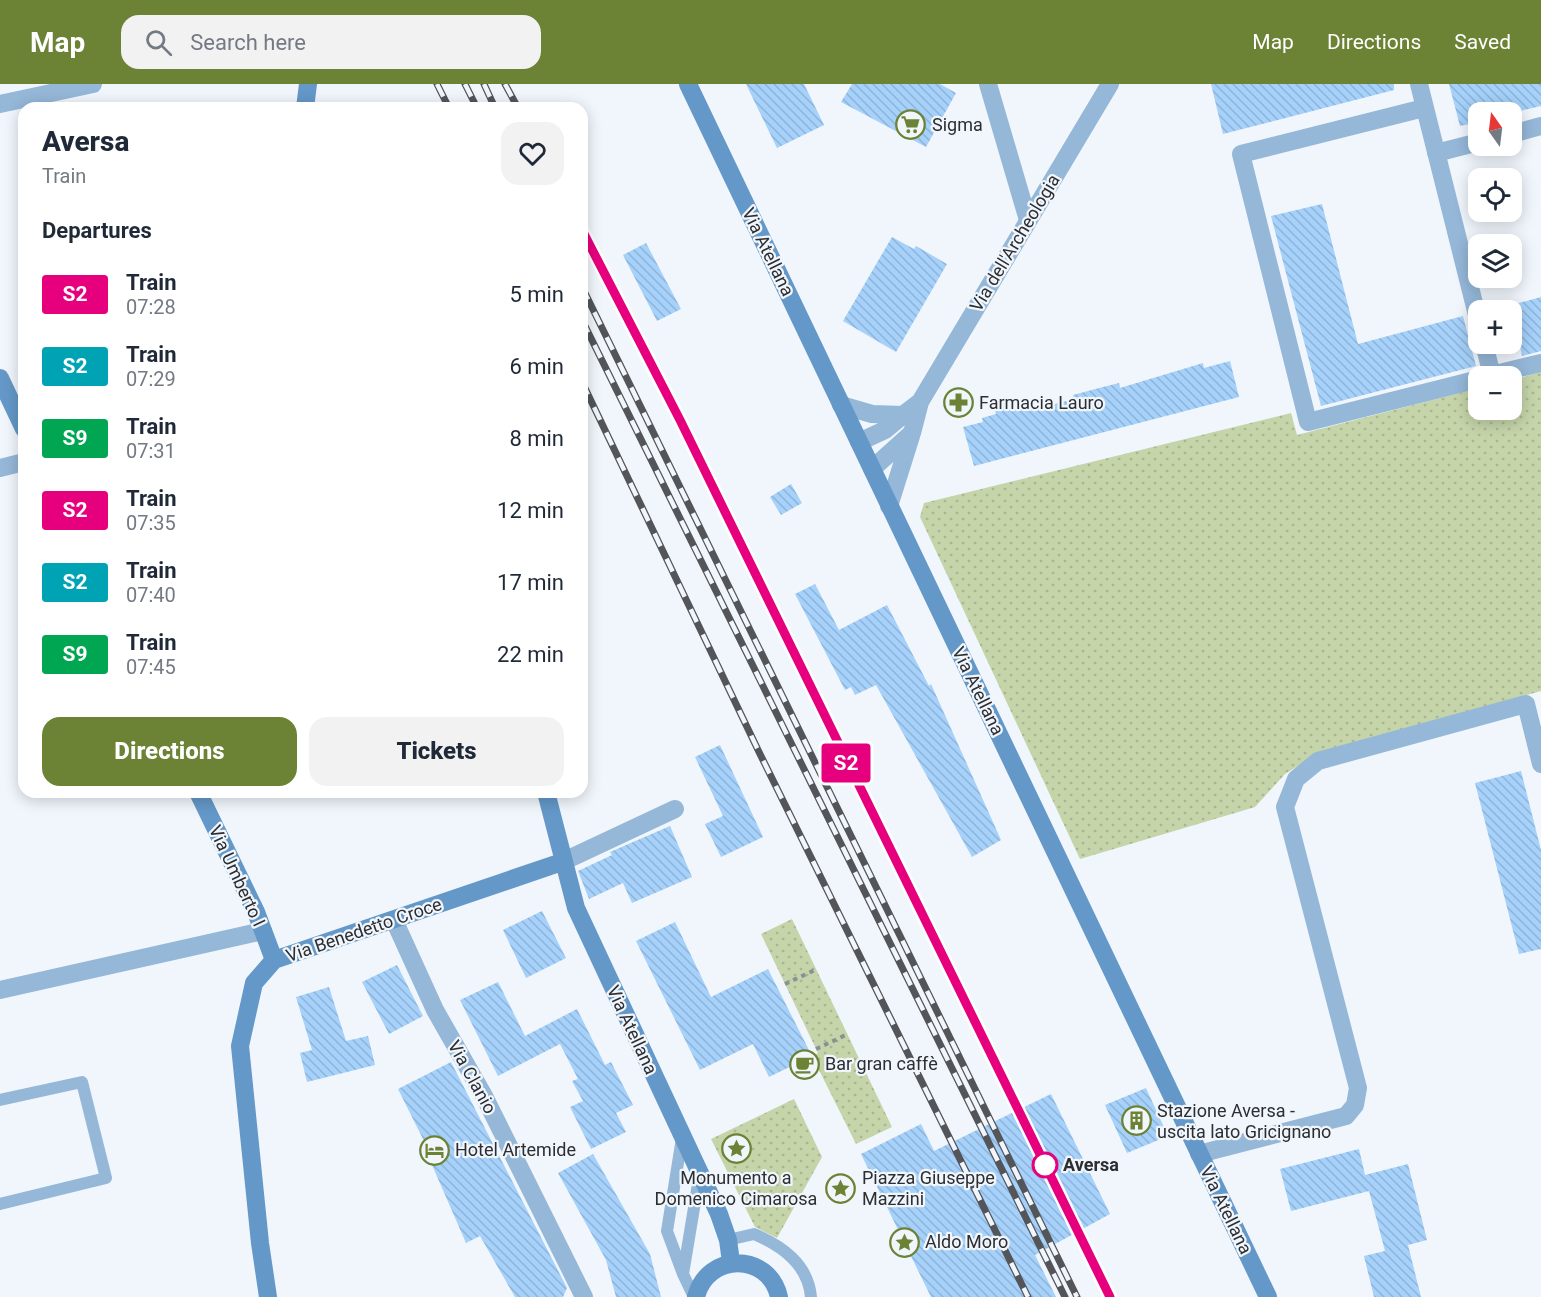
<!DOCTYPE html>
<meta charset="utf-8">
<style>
body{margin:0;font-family:Roboto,sans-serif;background:#f2f2f3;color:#1f2937;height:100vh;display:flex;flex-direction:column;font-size:22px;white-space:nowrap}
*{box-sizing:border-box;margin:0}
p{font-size:20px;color:#747a83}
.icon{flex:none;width:33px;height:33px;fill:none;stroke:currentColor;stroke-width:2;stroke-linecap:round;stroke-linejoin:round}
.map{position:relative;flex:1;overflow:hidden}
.drawer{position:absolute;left:18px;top:18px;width:570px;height:696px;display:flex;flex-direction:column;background:#fff;border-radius:18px;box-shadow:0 3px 15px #0003}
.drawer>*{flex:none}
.badge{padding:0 12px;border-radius:4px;font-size:21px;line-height:39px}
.needle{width:39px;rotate:346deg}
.buttons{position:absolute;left:1468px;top:18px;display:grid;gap:12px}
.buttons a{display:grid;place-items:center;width:54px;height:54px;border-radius:12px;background:#fff;box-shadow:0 3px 15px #0003;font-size:30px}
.map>.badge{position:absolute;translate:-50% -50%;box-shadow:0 0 0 3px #fff}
h2{padding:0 24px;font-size:22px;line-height:54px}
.round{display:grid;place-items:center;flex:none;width:63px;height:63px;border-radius:18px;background:#f2f2f3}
.overview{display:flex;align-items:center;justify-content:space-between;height:102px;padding:0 24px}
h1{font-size:28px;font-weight:800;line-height:45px}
.primary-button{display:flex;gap:12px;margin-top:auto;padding:12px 24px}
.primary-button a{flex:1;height:69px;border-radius:18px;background:#6c8234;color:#fff;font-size:24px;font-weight:800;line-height:69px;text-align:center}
.primary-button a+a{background:#f2f2f3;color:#1f2937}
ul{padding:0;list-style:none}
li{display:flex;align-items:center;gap:18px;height:72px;padding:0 24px}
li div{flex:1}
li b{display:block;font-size:22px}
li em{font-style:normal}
li .badge{min-width:66px;font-weight:700;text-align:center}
header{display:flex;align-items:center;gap:36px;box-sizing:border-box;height:84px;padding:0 30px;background:#6c8234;color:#fff}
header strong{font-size:28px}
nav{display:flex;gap:33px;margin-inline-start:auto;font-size:21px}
.search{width:420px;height:54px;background:#f2f2f3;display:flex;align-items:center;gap:15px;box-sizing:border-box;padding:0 21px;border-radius:18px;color:#747a83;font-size:22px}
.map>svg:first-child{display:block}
.grass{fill:url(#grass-dots)}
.building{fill:url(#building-back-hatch)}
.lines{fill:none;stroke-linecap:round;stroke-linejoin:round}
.path{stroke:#8c9095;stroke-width:4;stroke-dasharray:4.5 4.5;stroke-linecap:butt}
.service{stroke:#95b7d8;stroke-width:12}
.minor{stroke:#95b7d8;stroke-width:18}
.tertiary{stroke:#95b7d8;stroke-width:18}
.secondary{stroke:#6498c8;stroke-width:18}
.rail-casing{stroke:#535559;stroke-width:7}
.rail{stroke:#f0f6fc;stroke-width:4.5;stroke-dasharray:14;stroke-linecap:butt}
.line-casing{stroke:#fff;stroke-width:14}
.line{stroke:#e6007e;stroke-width:9}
.stop-dot{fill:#fff;stroke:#e6007e;stroke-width:3}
.labels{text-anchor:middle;stroke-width:4.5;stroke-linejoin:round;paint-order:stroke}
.poi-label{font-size:18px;fill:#2c2e31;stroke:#f0f6fc;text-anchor:start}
.street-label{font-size:18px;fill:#2c2e31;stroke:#f0f6fc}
.stop-label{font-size:18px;font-weight:bold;fill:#2c2e31;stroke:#f0f6fc;text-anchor:start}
</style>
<header>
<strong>Map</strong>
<div class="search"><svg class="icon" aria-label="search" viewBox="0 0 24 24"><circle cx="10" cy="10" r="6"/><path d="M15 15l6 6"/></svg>Search here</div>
<nav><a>Map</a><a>Directions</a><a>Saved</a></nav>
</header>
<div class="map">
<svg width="1541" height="1213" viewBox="0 0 1541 1213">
<defs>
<pattern id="grass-dots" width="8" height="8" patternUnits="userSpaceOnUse" patternTransform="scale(1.5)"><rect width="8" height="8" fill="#c5d4a9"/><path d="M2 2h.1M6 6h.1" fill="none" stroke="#a9b692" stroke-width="1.8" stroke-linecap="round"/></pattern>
<pattern id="building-back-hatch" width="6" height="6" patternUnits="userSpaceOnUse" patternTransform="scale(1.5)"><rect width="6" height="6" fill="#a5d1fa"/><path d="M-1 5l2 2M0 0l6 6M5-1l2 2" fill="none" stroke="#8eb4d7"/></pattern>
</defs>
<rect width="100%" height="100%" fill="#f0f6fc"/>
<path class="grass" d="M 1541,288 L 1541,607 L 1322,667 L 1285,690 L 1255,723 L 1080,775 L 920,433 L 924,419 L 1291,329 L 1297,351 L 1479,304 L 1479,326 L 1512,326 L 1512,296 Z
M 792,835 L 892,1043 L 856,1060 L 812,972 L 818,969 L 761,850 Z
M 794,1015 L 822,1073 L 777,1154 L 755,1143 L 711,1055 Z"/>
<path class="building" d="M 746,0 L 804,0 L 824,41 L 777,64 Z
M 852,0 L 940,0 L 956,9 L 926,63 L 841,18 Z
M 1211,0 L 1394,0 L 1394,6 L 1223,50 Z
M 1449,0 L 1541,0 L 1541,22 L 1512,29 L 1479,28 L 1479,38 L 1460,42 Z
M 1322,120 L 1358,260 L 1463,232 L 1476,282 L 1321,322 L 1271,132 Z
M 892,153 L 914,165 L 916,162 L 947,180 L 896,268 L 843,237 Z
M 646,159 L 681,225 L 657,237 L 623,171 Z
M 1541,213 L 1541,267 L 1522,272 L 1512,226 L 1508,222 Z
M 1230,277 L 1239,313 L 974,382 L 963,343 L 983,338 L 982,334 L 996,330 L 993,319 L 1012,314 L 1015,326 L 1027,323 L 1028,327 L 1074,315 L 1073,311 L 1103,303 L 1119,299 L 1120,304 L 1203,279 L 1204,284 Z
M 791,400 L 802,419 L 781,431 L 770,413 Z
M 815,500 L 839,546 L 887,521 L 929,602 L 931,600 L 1001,756 L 972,773 L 876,601 L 855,611 L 851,603 L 845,606 L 795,510 Z
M 720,661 L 763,753 L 721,773 L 705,740 L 723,732 L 695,673 Z
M 1521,687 L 1541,766 L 1541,865 L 1519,870 L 1475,699 Z
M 670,742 L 692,793 L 632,819 L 623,799 L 589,815 L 578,787 L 612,771 L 610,768 Z
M 542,827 L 566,874 L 526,894 L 503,846 Z
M 675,838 L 711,913 L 768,885 L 812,972 L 769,993 L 753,960 L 700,986 L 636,857 Z
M 397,881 L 423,932 L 389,950 L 362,898 Z
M 498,898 L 525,952 L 577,925 L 605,981 L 611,978 L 633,1021 L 616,1029 L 626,1048 L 591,1065 L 570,1023 L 583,1017 L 572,997 L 578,995 L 560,960 L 498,992 L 460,916 Z
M 329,903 L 346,957 L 368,952 L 375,981 L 307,998 L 300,969 L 312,966 L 296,913 Z
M 451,978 L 567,1204 L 563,1213 L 515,1213 L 480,1152 L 466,1159 L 422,1058 L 424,1057 L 398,1005 Z
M 1146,1004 L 1168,1052 L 1127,1069 L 1105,1021 Z
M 1051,1010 L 1110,1130 L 1035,1171 L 1056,1213 L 931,1213 L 861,1070 L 921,1040 L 934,1067 Z
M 1359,1065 L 1365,1091 L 1408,1080 L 1427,1156 L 1408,1161 L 1421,1213 L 1374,1213 L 1364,1172 L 1385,1167 L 1369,1107 L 1291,1127 L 1280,1085 Z
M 593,1070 L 650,1170 L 661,1213 L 616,1213 L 606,1176 L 558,1089 Z"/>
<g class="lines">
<path class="path" d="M 785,900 L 817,885
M 816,965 L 848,950"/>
<path class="service" d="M 0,1016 L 82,998 L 106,1094 L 0,1120
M 682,1054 L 667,1147 L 683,1190
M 728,1156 L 754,1150 C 782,1162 808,1180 811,1213
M 694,1213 L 683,1190 L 700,1088"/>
<path class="minor" d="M 988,0 L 1028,136
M 1419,0 L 1479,239
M 0,20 L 93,0
M 1424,24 L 1241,70 L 1308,338 L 1479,295
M 1512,50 L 1541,42
M 1436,69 L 1479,58
M 1484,260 L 1492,291
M 1487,292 L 1541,279
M 0,384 L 24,378
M 562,778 L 675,725
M 394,836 L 435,926 L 484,1012 L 584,1213
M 0,906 L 263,847
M 1199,1070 L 1346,1032 L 1355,1021 L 1358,1004 L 1285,723 L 1296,695 L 1318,677 L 1526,620 L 1541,680"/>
<path class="tertiary" d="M 841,321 L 872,330 L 903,331 L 920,318
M 859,358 L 885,346 L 903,331
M 872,385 L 912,349 L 920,318 L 1110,0
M 889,422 L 911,352"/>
<path class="secondary" d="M 688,0 L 1268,1213
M 305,24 L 308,0
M 0,294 L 24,345
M 198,708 L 256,828 L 274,876
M 546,708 L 576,824 L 719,1130 L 728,1156 L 731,1178
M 268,1213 L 260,1159 L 240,962 L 254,899 L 274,876 L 562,778
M 696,1213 C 707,1168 769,1168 779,1213"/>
<defs>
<path id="rail" d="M 437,0 L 449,24
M 465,0 L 477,24
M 484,0 L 495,24
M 505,0 L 518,24
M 582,146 L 698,373 L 1110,1213
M 582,203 L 1077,1213
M 582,236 L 1065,1213
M 582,298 L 759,668 L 1028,1213"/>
</defs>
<use href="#rail" class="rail-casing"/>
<use href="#rail" class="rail"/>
</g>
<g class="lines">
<defs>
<path id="line" d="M 582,146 L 680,336 L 1110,1213"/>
</defs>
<use href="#line" class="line-casing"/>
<use href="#line" class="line"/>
</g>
<defs>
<symbol id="supermarket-ring" viewBox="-11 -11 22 22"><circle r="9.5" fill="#f0f6fc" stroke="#6c8234" stroke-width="1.5"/><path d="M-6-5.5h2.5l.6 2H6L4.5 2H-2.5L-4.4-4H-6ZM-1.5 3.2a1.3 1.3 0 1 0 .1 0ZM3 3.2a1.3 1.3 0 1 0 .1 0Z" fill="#6c8234"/></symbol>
<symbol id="pharmacy-ring" viewBox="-11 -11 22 22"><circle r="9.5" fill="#f0f6fc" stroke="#6c8234" stroke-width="1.5"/><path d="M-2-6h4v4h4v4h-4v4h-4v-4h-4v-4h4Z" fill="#6c8234"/></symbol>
<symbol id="cafe-ring" viewBox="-11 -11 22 22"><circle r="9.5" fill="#f0f6fc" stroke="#6c8234" stroke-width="1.5"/><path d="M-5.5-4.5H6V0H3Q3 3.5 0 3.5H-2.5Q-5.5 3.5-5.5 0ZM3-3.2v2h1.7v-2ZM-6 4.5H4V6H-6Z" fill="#6c8234"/></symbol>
<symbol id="building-ring" viewBox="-11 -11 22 22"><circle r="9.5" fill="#f0f6fc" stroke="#6c8234" stroke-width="1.5"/><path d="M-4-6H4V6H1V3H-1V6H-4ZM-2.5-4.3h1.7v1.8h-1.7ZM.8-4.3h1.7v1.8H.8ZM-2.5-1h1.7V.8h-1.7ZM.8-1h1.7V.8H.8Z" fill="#6c8234"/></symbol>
<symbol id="sight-ring" viewBox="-11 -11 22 22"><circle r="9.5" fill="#f0f6fc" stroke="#6c8234" stroke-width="1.5"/><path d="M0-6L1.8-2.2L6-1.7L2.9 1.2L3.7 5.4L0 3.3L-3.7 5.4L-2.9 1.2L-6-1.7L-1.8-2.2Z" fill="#6c8234"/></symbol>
<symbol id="hotel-ring" viewBox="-11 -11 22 22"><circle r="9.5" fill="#f0f6fc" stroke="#6c8234" stroke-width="1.5"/><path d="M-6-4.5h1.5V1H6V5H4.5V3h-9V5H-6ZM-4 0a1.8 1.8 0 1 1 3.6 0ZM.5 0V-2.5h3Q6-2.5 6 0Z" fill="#6c8234"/></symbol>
</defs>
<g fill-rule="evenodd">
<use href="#supermarket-ring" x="894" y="24" width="33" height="33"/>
<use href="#pharmacy-ring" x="942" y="302" width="33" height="33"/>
<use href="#cafe-ring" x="788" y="964" width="33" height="33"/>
<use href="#building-ring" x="1120" y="1020" width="33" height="33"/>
<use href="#sight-ring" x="720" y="1048" width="33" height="33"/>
<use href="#hotel-ring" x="418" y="1050" width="33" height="33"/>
<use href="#sight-ring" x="824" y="1088" width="33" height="33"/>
<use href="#sight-ring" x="888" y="1142" width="33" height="33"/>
</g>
<circle class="stop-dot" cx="1045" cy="1081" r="12"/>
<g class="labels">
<g class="poi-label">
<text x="932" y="47">Sigma</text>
<text x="979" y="325">Farmacia Lauro</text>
<text x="825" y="986">Bar gran caffè</text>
<text x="1157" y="1033">Stazione Aversa -<tspan x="1157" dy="21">uscita lato Gricignano</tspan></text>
<text x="455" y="1072">Hotel Artemide</text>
<text x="736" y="1100" text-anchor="middle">Monumento a<tspan x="736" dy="21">Domenico Cimarosa</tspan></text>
<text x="862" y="1100">Piazza Giuseppe<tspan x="862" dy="21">Mazzini</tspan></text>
<text x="925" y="1164">Aldo Moro</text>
</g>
<g class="street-label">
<text transform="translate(1015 159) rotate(-59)" y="6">Via dell'Archeologia</text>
<text transform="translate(768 168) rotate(64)" y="6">Via Atellana</text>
<text transform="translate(978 607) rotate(64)" y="6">Via Atellana</text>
<text transform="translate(237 792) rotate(65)" y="6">Via Umberto I</text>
<text transform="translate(364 846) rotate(-19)" y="6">Via Benedetto Croce</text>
<text transform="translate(632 946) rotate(65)" y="6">Via Atellana</text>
<text transform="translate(472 993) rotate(61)" y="6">Via Clanio</text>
<text transform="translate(1226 1126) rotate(64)" y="6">Via Atellana</text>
</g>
<g class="stop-label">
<text x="1063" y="1087">Aversa</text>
</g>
</g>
</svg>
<div class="buttons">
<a><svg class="needle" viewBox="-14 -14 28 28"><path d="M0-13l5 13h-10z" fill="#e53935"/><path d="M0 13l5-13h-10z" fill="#747a83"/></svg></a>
<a><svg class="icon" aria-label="locate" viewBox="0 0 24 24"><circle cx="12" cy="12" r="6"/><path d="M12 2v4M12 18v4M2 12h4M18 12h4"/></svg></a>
<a><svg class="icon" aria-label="layers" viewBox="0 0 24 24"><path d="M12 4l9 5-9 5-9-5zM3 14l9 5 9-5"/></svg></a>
<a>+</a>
<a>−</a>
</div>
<b class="badge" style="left:846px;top:679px;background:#e6007e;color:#fff">S2</b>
<section class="drawer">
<div class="overview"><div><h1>Aversa</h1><p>Train</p></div><a class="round"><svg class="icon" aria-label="heart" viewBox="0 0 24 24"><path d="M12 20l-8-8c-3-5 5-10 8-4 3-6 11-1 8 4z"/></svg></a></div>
<h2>Departures</h2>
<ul>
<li><span class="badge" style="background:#e6007e;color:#fff">S2</span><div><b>Train</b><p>07:28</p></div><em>5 min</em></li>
<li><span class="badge" style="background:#00a3b4;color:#fff">S2</span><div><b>Train</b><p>07:29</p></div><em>6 min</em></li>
<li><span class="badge" style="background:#00a651;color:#fff">S9</span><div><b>Train</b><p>07:31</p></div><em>8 min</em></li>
<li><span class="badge" style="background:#e6007e;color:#fff">S2</span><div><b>Train</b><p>07:35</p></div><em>12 min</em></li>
<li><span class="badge" style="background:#00a3b4;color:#fff">S2</span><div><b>Train</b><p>07:40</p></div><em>17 min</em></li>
<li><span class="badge" style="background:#00a651;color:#fff">S9</span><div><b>Train</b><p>07:45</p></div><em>22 min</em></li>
</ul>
<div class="primary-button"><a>Directions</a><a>Tickets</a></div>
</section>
</div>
